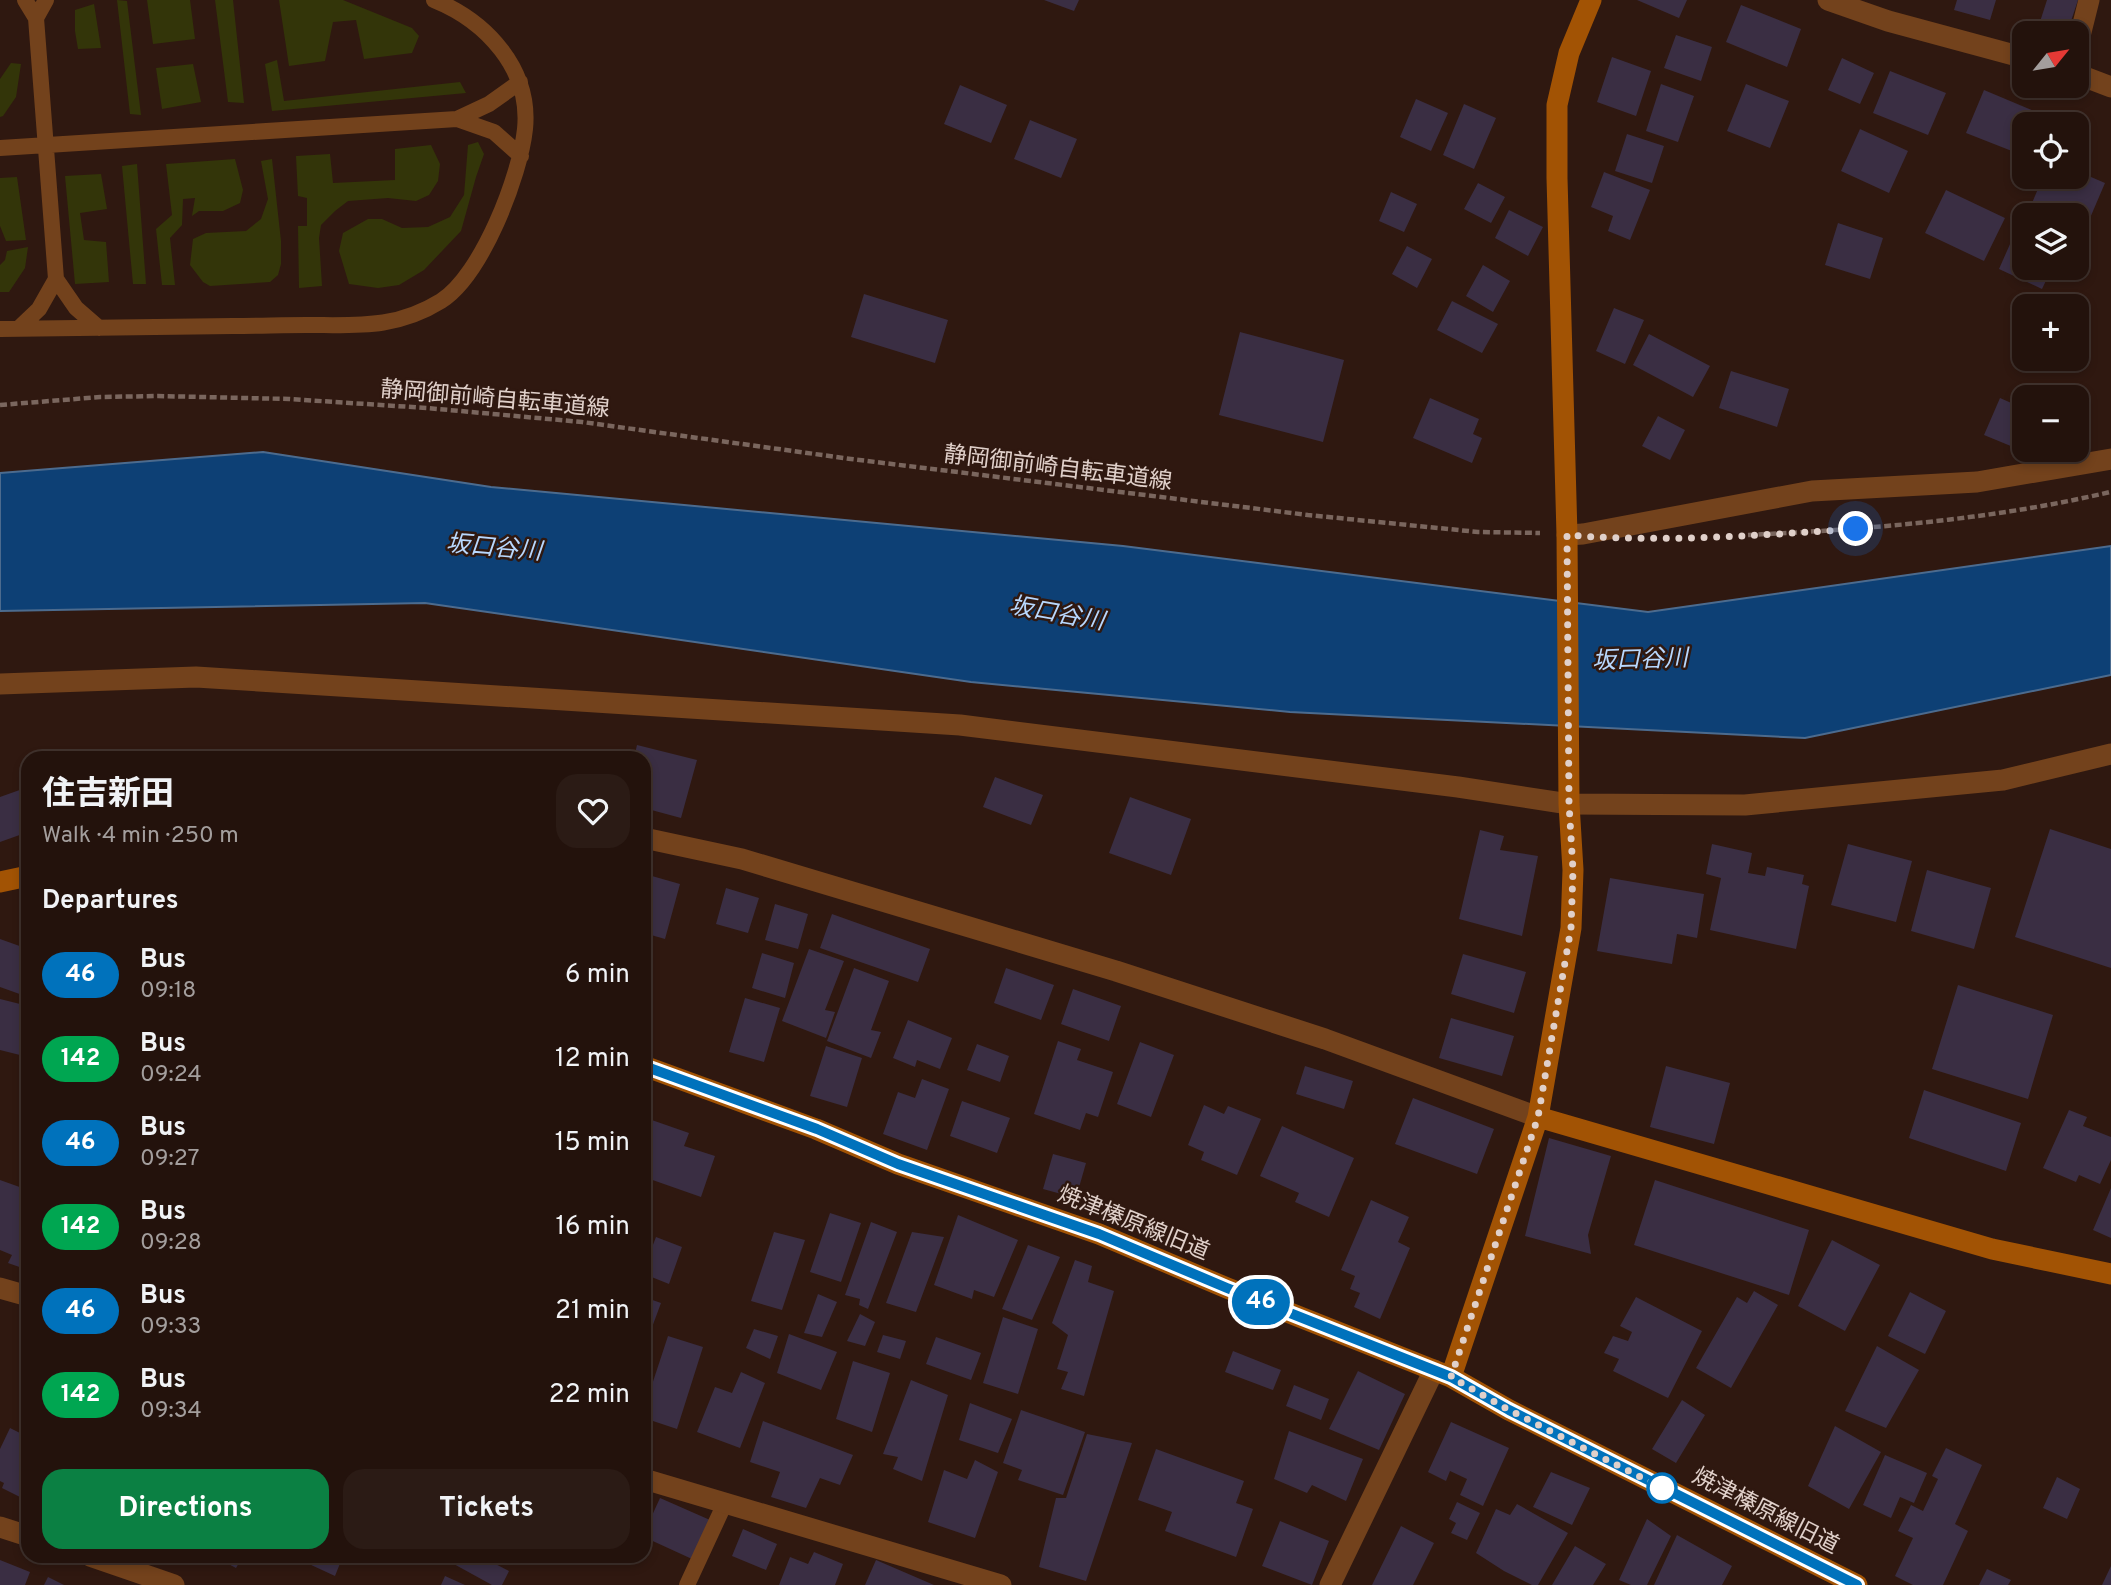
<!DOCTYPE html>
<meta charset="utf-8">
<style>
body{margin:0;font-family:Overpass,"Noto Sans JP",sans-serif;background:#2b1b15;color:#f1f3f6;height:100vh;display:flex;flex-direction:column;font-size:26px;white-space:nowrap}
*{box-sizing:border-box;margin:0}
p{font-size:23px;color:#a39e9d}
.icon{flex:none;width:38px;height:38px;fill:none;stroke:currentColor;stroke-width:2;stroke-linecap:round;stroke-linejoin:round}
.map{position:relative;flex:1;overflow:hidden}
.panel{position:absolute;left:21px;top:751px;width:630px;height:812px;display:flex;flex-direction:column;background:#23120c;border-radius:21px;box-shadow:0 4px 10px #0003,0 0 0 2px #40322d}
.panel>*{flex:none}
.badge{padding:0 14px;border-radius:23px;font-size:24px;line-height:46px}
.needle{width:46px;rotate:60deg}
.controls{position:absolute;left:2012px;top:21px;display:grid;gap:14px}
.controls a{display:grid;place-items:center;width:77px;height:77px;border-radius:14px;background:#23120c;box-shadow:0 4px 10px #0003,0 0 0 2px #40322d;font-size:35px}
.you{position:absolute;width:35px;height:35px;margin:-18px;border:5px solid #fff;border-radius:50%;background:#1a73e8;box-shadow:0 0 0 10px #1a73e833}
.map>.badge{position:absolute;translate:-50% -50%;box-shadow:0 0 0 4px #fff}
h2{padding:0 21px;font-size:26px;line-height:63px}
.round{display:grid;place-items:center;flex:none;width:74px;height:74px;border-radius:21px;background:#2b1b15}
.headline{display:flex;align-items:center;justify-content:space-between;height:119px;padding:0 21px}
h1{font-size:33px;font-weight:700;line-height:52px}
.primary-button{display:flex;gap:14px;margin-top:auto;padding:14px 21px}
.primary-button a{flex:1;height:80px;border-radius:21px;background:#0b8043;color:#fff;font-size:28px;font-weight:700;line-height:80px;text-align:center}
.primary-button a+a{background:#2b1b15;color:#f1f3f6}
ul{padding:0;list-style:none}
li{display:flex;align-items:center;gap:21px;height:84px;padding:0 21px}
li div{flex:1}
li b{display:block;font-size:26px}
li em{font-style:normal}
li .badge{min-width:77px;font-weight:700;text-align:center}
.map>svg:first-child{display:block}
.green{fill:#333509}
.water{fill:#0d4075;stroke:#4c6b8e;stroke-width:2}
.building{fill:#3a2e43}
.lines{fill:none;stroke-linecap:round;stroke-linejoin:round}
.path{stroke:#7a665e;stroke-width:4.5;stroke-dasharray:7 3.5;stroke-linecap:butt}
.lane{stroke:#73421c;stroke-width:16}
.street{stroke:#73421c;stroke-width:21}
.secondary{stroke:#a25304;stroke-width:21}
.line-casing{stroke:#fff;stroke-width:16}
.line{stroke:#0072bc;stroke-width:10}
.walk{stroke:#e0d0ca;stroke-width:7;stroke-dasharray:0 12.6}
.stop-dot{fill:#fff;stroke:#0072bc;stroke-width:3.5}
.labels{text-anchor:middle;stroke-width:5;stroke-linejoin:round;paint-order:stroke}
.street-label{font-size:23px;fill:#e0d0ca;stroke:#2f1810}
.water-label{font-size:24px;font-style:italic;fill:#b8d8fe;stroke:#2f1810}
</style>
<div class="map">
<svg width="2111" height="1585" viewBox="0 0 2111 1585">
<rect width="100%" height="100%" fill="#2f1810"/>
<path class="green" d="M 117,0 L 127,1 L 141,115 L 130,114 Z
M 147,0 L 190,0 L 195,39 L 153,44 Z
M 215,0 L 233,0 L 244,103 L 228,102 Z
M 279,0 L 343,0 L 412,28 L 419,36 L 412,53 L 364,59 L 356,20 L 333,22 L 325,61 L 289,66 Z
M 94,4 L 101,48 L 78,49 L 75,31 L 75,10 Z
M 277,60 L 284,101 L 460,82 L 466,93 L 272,111 L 265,64 Z
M 11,63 L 21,64 L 16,97 L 3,116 L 0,117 L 0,79 Z
M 193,64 L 201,102 L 162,109 L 156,68 Z
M 478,142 L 484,154 L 476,177 L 461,231 L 424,270 L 399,285 L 378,288 L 349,284 L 339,251 L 343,233 L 368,219 L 382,219 L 402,228 L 428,227 L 450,217 L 464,195 L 468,145 Z
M 431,145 L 440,164 L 438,181 L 429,195 L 416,201 L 388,198 L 348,201 L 335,211 L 321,225 L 319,238 L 322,286 L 299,288 L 298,226 L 307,226 L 307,198 L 298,196 L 296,156 L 330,154 L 333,183 L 395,180 L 395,149 Z
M 235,159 L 243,190 L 240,203 L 223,211 L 199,211 L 192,216 L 195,198 L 183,199 L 182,225 L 170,238 L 175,285 L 162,285 L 156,229 L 172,215 L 166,164 Z
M 272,159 L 281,241 L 281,264 L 278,275 L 270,282 L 210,286 L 203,282 L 190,265 L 193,239 L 206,233 L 246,231 L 261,219 L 268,199 L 261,161 Z
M 137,164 L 146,284 L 133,284 L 122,166 Z
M 101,174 L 107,209 L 80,213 L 84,240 L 106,242 L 109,282 L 75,284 L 65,176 Z
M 17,177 L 26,240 L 6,241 L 0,226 L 0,178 Z
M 28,247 L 25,268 L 9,292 L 0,292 L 0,265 L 5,260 L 7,251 Z"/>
<path class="water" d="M 263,452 L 491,487 L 1123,546 L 1648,612 L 2111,546 L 2111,675 L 1805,738 L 1290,712 L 971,682 L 425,603 L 0,611 L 0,473 Z"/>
<path class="building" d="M 1044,0 L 1079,0 L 1074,11 Z
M 1637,0 L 1687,0 L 1679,18 Z
M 1957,0 L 1996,0 L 1990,20 L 1954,10 Z
M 2047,0 L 2078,0 L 2067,33 L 2043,33 L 2037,31 Z
M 1741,5 L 1801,29 L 1787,67 L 1726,42 Z
M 1676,35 L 1712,47 L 1701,81 L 1664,68 Z
M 1612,57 L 1651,71 L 1636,116 L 1597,102 Z
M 1842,58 L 1874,73 L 1860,104 L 1828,90 Z
M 1890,71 L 1946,93 L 1928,135 L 1873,113 Z
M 1661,84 L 1694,96 L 1678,142 L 1646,131 Z
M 1746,84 L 1789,101 L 1770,148 L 1727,131 Z
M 960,85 L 1007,105 L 991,143 L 944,124 Z
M 1984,90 L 2039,113 L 2035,124 L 2025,124 L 2025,148 L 2022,155 L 1966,133 Z
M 1416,99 L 1448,113 L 1431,151 L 1400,137 Z
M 1464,104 L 1496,118 L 1474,169 L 1443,155 Z
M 1030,120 L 1077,139 L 1061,178 L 1014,159 Z
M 1860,129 L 1908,151 L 1889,193 L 1841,171 Z
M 1627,134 L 1664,146 L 1652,183 L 1615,171 Z
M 2077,171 L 2105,183 L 2087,225 L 2077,221 L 2077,215 L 2063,215 L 2032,203 L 2043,177 L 2077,177 Z
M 1604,172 L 1650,190 L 1630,240 L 1608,231 L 1613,216 L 1591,207 Z
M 1478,183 L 1505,197 L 1491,223 L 1464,209 Z
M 1946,190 L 2005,218 L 1984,261 L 1925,233 Z
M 1391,192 L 1417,204 L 1404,232 L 1379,221 Z
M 1509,210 L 1543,227 L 1528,256 L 1495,238 Z
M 1838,223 L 1883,238 L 1870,279 L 1825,265 Z
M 2014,235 L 2025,240 L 2025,268 L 2052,268 L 2042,289 L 1999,269 Z
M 1407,246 L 1432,259 L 1417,288 L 1392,274 Z
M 1483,265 L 1510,281 L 1493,312 L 1466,296 Z
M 864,294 L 948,320 L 935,363 L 851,337 Z
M 1452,301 L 1498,324 L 1482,353 L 1437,330 Z
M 1614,308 L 1644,320 L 1625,364 L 1596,351 Z
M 1240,332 L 1344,360 L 1323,442 L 1219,415 Z
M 1649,334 L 1710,366 L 1693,397 L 1633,365 Z
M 1731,371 L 1789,389 L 1777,427 L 1719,408 Z
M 1430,398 L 1479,419 L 1473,434 L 1482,438 L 1472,463 L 1413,438 Z
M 2000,398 L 2025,409 L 2025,432 L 2018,449 L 1984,435 Z
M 1658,416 L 1685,430 L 1670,460 L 1642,446 Z
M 637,745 L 697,760 L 681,818 L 644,808 L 644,758 L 634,758 Z
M 995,777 L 1043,795 L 1031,825 L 983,807 Z
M 28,787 L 28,832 L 0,842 L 0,797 Z
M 1130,797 L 1191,819 L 1171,875 L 1109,853 Z
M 2050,829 L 2111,849 L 2111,968 L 2015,937 Z
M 1480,830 L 1504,836 L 1500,850 L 1538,856 L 1522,936 L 1459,919 Z
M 1712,844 L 1752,853 L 1748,873 L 1765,876 L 1767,867 L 1804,875 L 1802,884 L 1809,886 L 1796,949 L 1710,930 L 1721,878 L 1706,874 Z
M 1848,844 L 1912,861 L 1896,922 L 1831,905 Z
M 1927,870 L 1991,888 L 1974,949 L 1911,931 Z
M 645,874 L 680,884 L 665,939 L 644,933 Z
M 1610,878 L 1704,894 L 1697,938 L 1677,934 L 1672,964 L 1597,951 Z
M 726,888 L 759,898 L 748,933 L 716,924 Z
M 775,904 L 808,914 L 798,949 L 765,940 Z
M 832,914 L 930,949 L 918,982 L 820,948 Z
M 0,939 L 28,949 L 28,997 L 0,987 Z
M 809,949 L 844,961 L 825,1010 L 835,1012 L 826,1038 L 782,1021 Z
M 762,953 L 794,963 L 785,998 L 752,988 Z
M 1463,954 L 1526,972 L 1514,1013 L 1451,994 Z
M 854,968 L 889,981 L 871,1030 L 881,1032 L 871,1058 L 827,1041 Z
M 1006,968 L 1054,985 L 1041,1020 L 994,1003 Z
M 1958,985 L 2053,1015 L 2028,1099 L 1932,1069 Z
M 1073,989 L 1121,1006 L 1109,1041 L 1061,1024 Z
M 745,998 L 780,1008 L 764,1062 L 729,1052 Z
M 0,999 L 28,1006 L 28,1057 L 0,1050 Z
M 1451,1018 L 1514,1036 L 1502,1076 L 1439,1058 Z
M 908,1020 L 952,1038 L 940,1069 L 917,1060 L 915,1067 L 893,1058 Z
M 1058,1041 L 1081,1049 L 1077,1060 L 1113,1072 L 1098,1117 L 1086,1113 L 1080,1130 L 1034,1114 Z
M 1140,1042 L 1174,1055 L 1151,1117 L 1117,1104 Z
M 977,1044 L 1009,1056 L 1000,1082 L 967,1070 Z
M 826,1046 L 862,1058 L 847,1107 L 810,1096 Z
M 1305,1066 L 1353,1081 L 1344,1109 L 1296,1094 Z
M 1666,1066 L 1730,1083 L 1714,1144 L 1650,1127 Z
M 922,1079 L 949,1089 L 927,1150 L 883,1134 L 898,1092 L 915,1098 Z
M 1924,1090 L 2021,1123 L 2006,1171 L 1909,1138 Z
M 1413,1098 L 1494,1129 L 1477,1174 L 1395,1144 Z
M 962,1101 L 1010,1118 L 997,1153 L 950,1136 Z
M 1204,1105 L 1224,1114 L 1228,1106 L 1261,1119 L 1237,1175 L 1201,1160 L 1204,1152 L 1188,1145 Z
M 2069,1110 L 2087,1117 L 2083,1126 L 2111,1137 L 2111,1160 L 2100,1184 L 2079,1175 L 2076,1182 L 2043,1168 Z
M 646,1118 L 689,1133 L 684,1146 L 715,1156 L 701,1197 L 644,1177 L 644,1125 Z
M 1282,1126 L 1354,1158 L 1329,1217 L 1295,1202 L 1299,1193 L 1260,1176 Z
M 1549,1138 L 1611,1156 L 1588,1235 L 1591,1254 L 1525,1236 Z
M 1053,1154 L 1086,1163 L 1076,1198 L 1043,1189 Z
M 0,1180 L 28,1190 L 28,1270 L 8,1263 L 12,1255 L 0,1250 Z
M 1655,1180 L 1809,1230 L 1789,1295 L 1634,1245 Z
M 2111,1188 L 2111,1238 L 2093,1230 Z
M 1371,1200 L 1409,1217 L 1398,1242 L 1410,1248 L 1380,1319 L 1354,1307 L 1360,1293 L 1350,1289 L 1355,1276 L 1341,1270 Z
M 830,1213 L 861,1223 L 841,1282 L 810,1272 Z
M 958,1215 L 1018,1240 L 994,1297 L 974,1290 L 972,1299 L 934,1285 Z
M 871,1222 L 897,1232 L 868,1309 L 859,1305 L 860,1299 L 845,1295 Z
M 774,1232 L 805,1240 L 782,1310 L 751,1301 Z
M 912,1232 L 944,1237 L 916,1312 L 886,1303 Z
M 656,1237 L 682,1247 L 669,1284 L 644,1274 L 644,1268 Z
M 1832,1240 L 1880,1265 L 1845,1331 L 1798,1306 Z
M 1028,1245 L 1060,1257 L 1032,1320 L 1002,1309 Z
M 1075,1260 L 1092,1266 L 1088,1282 L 1114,1291 L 1084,1396 L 1061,1389 L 1068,1372 L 1057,1369 L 1068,1335 L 1052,1323 Z
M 1754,1291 L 1778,1305 L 1731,1388 L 1696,1368 L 1737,1297 L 1747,1303 Z
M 1910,1292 L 1946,1311 L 1925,1354 L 1888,1336 Z
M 818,1294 L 837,1302 L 822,1337 L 804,1333 Z
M 644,1297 L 661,1303 L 651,1330 L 644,1327 Z
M 1636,1297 L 1702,1331 L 1668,1398 L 1613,1371 L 1619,1359 L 1604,1353 L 1613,1336 L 1628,1341 L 1632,1332 L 1620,1326 Z
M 860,1314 L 875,1322 L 865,1346 L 847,1341 Z
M 1003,1317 L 1038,1329 L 1018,1394 L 983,1383 Z
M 754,1329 L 778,1336 L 770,1359 L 746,1348 Z
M 789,1334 L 837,1352 L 821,1390 L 777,1373 Z
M 883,1335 L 906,1341 L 900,1359 L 877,1352 Z
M 668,1336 L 703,1347 L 677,1429 L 644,1418 L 644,1409 Z
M 936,1337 L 981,1353 L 971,1380 L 926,1364 Z
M 1877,1346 L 1919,1370 L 1886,1428 L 1845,1411 Z
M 1233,1351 L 1281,1370 L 1273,1390 L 1225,1372 Z
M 853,1361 L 890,1373 L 872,1432 L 836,1419 Z
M 1358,1371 L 1405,1394 L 1379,1450 L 1329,1429 Z
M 741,1372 L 765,1383 L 740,1448 L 697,1432 L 715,1387 L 732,1393 Z
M 911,1380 L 948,1395 L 922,1481 L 893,1469 L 898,1457 L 883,1454 Z
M 1294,1385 L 1329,1399 L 1321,1420 L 1286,1406 Z
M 1682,1400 L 1705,1415 L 1676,1463 L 1652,1449 Z
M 970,1403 L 1012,1419 L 998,1453 L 959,1440 Z
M 1021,1410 L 1085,1432 L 1063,1495 L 1018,1480 L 1022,1470 L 1003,1463 Z
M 763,1421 L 853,1455 L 840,1485 L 820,1478 L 806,1508 L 771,1497 L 780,1472 L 750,1462 Z
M 1451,1422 L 1509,1448 L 1483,1506 L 1460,1495 L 1467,1479 L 1450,1471 L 1446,1481 L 1428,1472 Z
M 1835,1426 L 1881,1452 L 1849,1509 L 1808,1486 Z
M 10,1428 L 28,1437 L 28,1501 L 2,1488 L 4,1483 L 0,1481 L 0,1449 Z
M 1289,1431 L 1363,1459 L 1346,1501 L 1312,1485 L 1307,1493 L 1274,1479 Z
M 1087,1434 L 1132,1443 L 1086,1581 L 1039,1567 L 1056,1498 L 1066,1498 Z
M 1946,1448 L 1982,1465 L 1955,1524 L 1968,1531 L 1943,1585 L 1913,1585 L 1895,1576 L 1913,1538 L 1898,1531 L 1911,1505 L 1923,1511 L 1938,1479 L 1932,1476 Z
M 1156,1449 L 1244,1481 L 1236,1503 L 1253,1509 L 1236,1557 L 1165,1531 L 1172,1512 L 1138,1500 Z
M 1885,1455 L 1927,1473 L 1914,1503 L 1900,1497 L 1891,1518 L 1863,1505 Z
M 975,1460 L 998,1472 L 975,1538 L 928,1522 L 944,1470 L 967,1479 Z
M 1551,1472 L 1590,1488 L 1572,1525 L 1533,1507 Z
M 2057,1477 L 2080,1489 L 2067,1519 L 2043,1508 Z
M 660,1498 L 710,1520 L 692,1559 L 644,1537 L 644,1533 Z
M 1457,1502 L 1480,1513 L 1467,1540 L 1451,1533 L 1456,1523 L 1449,1519 Z
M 1517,1504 L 1568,1533 L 1538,1585 L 1532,1585 L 1504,1571 L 1476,1553 L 1496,1509 L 1510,1515 Z
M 1647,1519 L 1671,1536 L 1647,1585 L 1631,1585 L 1619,1580 Z
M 1280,1521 L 1329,1541 L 1312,1585 L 1262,1566 Z
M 1401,1526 L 1434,1543 L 1413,1585 L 1372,1585 Z
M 743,1529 L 777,1544 L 766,1570 L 732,1556 Z
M 1677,1535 L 1732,1566 L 1722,1585 L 1654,1585 Z
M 1575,1546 L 1606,1564 L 1593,1585 L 1552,1585 Z
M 814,1552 L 843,1564 L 835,1585 L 779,1585 L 790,1557 L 808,1564 Z
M 213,1556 L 243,1556 L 236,1568 Z
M 313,1556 L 343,1556 L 335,1576 L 309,1564 Z
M 455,1556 L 480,1556 L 509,1571 L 502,1585 L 492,1585 L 452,1563 Z
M 0,1560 L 30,1572 L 25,1585 L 0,1585 Z
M 876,1560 L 934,1585 L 865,1585 Z
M 2111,1566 L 2111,1585 L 2102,1585 Z
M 1987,1569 L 2011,1580 L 2008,1585 L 1979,1585 Z
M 445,1576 L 465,1585 L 441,1585 Z
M 48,1577 L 64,1585 L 44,1585 Z"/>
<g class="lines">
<path class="path" d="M 0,405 L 100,397 L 158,396 L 289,399 L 427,408 L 582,422 L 851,459 L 1308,515 L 1478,532 L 1540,533
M 1748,535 C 1870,529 1991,520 2110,492"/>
<path class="lane" d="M 25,0 L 36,18 L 56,279 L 76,308 L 99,328
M 36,18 L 46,0
M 457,119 L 494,132 L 521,156
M 0,148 L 457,119 L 489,104 L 520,82
M 0,329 C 78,328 155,327 233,326 C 258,326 283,325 307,325 C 357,325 396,329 441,301 C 482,275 520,176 525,129 C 531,69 486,21 434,0
M 18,329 L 39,309 L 56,279
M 687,1585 L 725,1503"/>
<path class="street" d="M 1828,0 L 1888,21 L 2025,58
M 2077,48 L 2089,0
M 2077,74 L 2111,87
M 1567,535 L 1583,534 L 1812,491 L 1977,482 L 2111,459
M 0,684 L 196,677 L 960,725 L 1458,787 L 1569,804 L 1745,805 L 2003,780 L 2111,754
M 644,838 L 742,859 L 1116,971 L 1325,1039 L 1538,1117
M 0,1288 L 28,1296
M 644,1479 L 1001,1585
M 0,1527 L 28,1536
M 90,1556 L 174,1585
M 1330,1585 L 1434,1370"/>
<path class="secondary" d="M 0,882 L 28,876
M 644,1066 L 816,1129 L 898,1164 L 1099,1234 L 1227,1288 L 1451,1377 L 1509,1410 L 1857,1585
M 1538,1117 L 1992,1249 L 2111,1274
M 1451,1377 L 1538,1117 L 1571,928 L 1573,870 L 1569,804 L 1567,535 L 1557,178 L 1557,105 L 1569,53 L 1591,0"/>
</g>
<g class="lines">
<defs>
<path id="line" d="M 644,1066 L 817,1129 L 898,1164 L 1099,1234 L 1227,1288 L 1451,1377 L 1509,1410 L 1857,1585"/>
</defs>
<use href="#line" class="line-casing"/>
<use href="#line" class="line"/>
<path class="walk" d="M 1662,1488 L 1509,1410 L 1451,1377 L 1538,1117 L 1571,928 L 1573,870 L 1569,804 L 1567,535 C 1663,543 1761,535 1856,529"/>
</g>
<circle class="stop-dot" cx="1662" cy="1488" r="14"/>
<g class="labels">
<g class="street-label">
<text transform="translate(495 398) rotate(5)" y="8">静岡御前崎自転車道線</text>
<text transform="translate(1058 467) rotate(7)" y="8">静岡御前崎自転車道線</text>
<text transform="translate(1134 1222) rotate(22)" y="8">焼津榛原線旧道</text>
<text transform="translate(1766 1510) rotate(27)" y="8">焼津榛原線旧道</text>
</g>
<g class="water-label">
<text transform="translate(494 547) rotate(5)" y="8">坂口谷川</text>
<text transform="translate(1057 613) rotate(10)" y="8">坂口谷川</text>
<text transform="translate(1640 659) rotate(-2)" y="8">坂口谷川</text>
</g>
</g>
</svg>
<div class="controls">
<a><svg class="needle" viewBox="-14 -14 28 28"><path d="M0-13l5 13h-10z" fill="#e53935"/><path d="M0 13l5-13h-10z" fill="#a39e9d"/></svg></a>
<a><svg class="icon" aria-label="locate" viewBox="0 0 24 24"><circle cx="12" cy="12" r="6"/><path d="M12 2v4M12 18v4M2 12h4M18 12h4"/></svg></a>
<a><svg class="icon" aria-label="layers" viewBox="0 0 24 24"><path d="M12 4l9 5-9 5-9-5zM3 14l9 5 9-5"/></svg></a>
<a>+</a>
<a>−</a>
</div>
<div class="you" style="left:1856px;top:529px"></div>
<b class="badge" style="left:1261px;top:1302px;background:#0072bc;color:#fff">46</b>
<section class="panel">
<div class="headline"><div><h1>住吉新田</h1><p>Walk · 4 min · 250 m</p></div><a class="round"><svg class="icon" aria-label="heart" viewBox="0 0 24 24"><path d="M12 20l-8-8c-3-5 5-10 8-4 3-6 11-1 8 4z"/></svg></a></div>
<h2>Departures</h2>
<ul>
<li><span class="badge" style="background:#0072bc;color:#fff">46</span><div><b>Bus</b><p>09:18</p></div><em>6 min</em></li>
<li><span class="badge" style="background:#00a651;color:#fff">142</span><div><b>Bus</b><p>09:24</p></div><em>12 min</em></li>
<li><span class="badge" style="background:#0072bc;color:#fff">46</span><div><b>Bus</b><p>09:27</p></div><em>15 min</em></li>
<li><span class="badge" style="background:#00a651;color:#fff">142</span><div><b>Bus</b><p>09:28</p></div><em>16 min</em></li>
<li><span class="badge" style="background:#0072bc;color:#fff">46</span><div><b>Bus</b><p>09:33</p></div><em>21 min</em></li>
<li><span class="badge" style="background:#00a651;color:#fff">142</span><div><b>Bus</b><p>09:34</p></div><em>22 min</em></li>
</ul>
<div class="primary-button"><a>Directions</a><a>Tickets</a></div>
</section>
</div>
